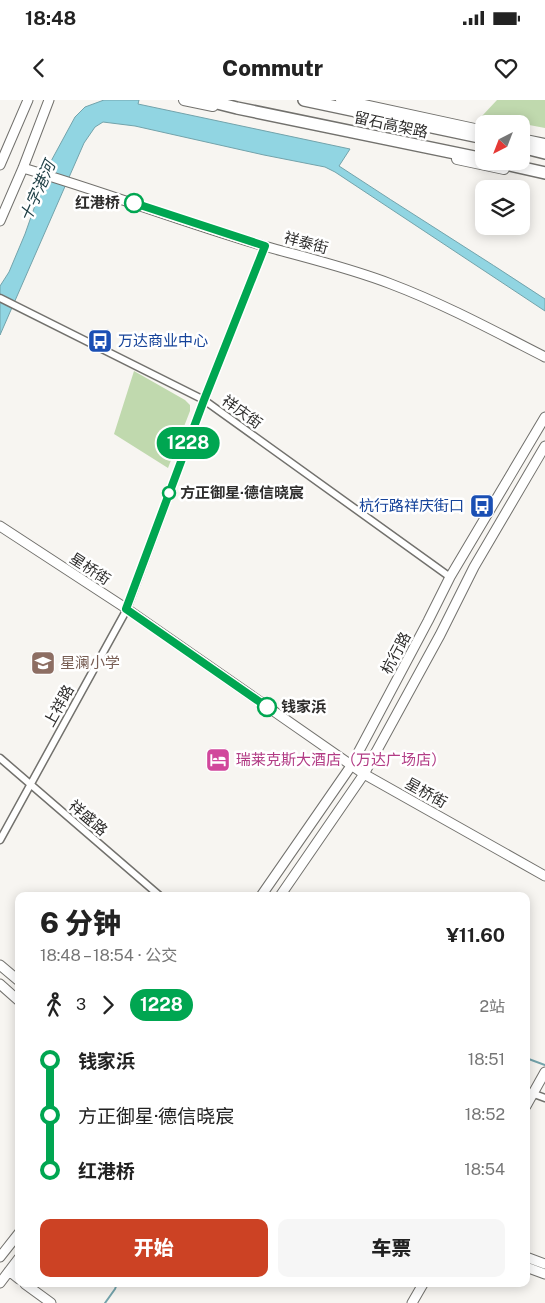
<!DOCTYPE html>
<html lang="zh">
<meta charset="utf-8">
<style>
body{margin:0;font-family:"Public Sans","Noto Sans SC",sans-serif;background:#f6f6f6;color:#222;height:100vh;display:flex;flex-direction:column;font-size:19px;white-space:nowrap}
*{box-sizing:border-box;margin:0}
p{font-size:16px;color:#767676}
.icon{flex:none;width:28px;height:28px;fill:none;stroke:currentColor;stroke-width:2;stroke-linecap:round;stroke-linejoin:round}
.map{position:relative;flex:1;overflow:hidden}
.panel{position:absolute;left:15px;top:792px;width:515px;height:395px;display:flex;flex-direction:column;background:#fff;border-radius:10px;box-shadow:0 2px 12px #0003}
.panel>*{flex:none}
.badge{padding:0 10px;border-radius:16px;font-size:18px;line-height:32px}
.needle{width:32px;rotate:222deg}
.buttons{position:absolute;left:475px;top:15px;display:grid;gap:10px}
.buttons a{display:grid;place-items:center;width:55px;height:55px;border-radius:10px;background:#fff;box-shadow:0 2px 12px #0003;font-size:25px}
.map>.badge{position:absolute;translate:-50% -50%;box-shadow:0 0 0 2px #fff}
.legs{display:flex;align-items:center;gap:8px;height:55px;padding:0 25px;font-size:16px}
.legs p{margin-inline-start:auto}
.headline{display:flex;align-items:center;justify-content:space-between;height:85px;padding:0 25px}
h1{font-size:28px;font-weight:800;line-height:38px}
.button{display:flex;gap:10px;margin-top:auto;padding:10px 25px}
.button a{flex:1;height:58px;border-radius:10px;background:#cc4224;color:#fff;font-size:20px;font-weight:800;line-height:58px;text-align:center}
.button a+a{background:#f6f6f6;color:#222}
ul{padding:0 25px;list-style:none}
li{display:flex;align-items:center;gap:18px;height:55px;font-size:19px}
li i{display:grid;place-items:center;width:8px;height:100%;margin:0 6px;background:currentColor}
li i::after{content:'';width:12px;height:12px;margin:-6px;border:4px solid;border-radius:50%;background:#fff}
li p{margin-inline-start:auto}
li:first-child i{background:linear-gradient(#0000 50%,currentColor 0)}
li:last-child i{background:linear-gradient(currentColor 50%,#0000 0)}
.status{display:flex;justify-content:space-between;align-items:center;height:35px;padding:0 25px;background:#fff;direction:ltr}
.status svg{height:14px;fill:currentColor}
header{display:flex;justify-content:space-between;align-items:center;height:65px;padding:0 25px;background:#fff;font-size:22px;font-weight:800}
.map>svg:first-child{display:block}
.green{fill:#c0d9ae}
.water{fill:#91d5e2;stroke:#73a3ab}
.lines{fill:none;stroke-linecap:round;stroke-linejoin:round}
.stream{stroke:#73a3ab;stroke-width:2}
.street-casing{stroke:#72716d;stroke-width:9}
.secondary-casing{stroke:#72716d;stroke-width:11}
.primary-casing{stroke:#72716d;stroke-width:12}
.highway-casing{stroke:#72716d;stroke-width:14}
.street{stroke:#fff;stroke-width:6}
.secondary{stroke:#fff;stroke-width:9}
.primary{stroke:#fff;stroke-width:10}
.highway{stroke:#fff;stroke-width:11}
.line-1-casing{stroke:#fff;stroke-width:11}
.line-1{stroke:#00a651;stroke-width:8}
.stop-1-dot{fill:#fff;stroke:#00a651;stroke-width:2.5}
.labels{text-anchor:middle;stroke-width:5;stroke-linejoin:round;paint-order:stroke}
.street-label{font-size:15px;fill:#2e2d2c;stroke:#fff}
.stop-label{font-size:15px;font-weight:bold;fill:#2e2d2c;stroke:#fff;text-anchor:start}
.transit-label{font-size:15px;fill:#164399;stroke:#fff;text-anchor:start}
.education-label{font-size:15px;fill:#785e54;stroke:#fff;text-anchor:start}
.hotel-label{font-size:15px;fill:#b23c85;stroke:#fff;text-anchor:start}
.water-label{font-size:16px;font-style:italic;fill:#1b3c42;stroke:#fff}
</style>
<div class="status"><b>18:48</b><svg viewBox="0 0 49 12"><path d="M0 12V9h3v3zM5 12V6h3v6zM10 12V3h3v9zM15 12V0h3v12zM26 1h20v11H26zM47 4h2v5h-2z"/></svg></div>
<header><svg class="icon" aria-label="back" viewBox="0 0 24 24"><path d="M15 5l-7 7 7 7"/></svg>Commutr<svg class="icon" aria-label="heart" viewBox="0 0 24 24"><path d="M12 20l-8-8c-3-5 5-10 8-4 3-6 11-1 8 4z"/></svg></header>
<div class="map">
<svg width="545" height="1203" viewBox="0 0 545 1203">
<rect width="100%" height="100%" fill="#f7f5f1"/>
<path class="green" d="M 497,0 L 545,0 L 545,28 L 482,16 Z
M 134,271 L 185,300 L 190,305 L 190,311 L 168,368 L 114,334 Z"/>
<path class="water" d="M 104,0 L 139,0 L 138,4 L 350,49 L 339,66 C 407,111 477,154 545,199 L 545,211 L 335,72 L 325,67 L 264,55 L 135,26 L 103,22 L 95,27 L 84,43 L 0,235 L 0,186 L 9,172 L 25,134 L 50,63 L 75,17 L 85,7 Z"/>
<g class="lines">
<path class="stream" d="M 526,958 L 545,965
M 105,1203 L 115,1189 L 117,1184"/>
<defs>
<path id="street" d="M 0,198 L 204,300 L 450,477
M 0,658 L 160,796
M 0,740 L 127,509 L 204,300 L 265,146
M 526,991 L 545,998"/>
<path id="secondary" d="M 0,65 L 28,0
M 23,68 C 104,92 183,122 264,146 C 307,158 350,168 391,184 C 444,204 494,231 545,257
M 0,121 L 23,68 L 49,0
M 0,426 L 127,509 L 364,674 L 545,776
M 261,796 L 351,666 L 428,521 L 450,477 L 545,317
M 280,796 L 364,674 L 440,535 L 474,467 L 545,346
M 0,865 L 19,881
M 0,884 L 19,901
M 526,1006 L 545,972
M 0,1157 L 19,1133
M 526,1157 L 545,1164
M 526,1167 L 545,1174
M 9,1171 L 19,1179
M 0,1183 L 19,1158
M 25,1184 L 51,1203
M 412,1203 L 423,1184"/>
<path id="primary" d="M 184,0 L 213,6
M 341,0 L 484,31
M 521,39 L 545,44
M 457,59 L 504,69"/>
<path id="highway" d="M 205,0 L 237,8 L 484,59
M 304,0 L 484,38
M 521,47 L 545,53
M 492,61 L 545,73"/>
</defs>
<use href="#street" class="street-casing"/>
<use href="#secondary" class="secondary-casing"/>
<use href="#primary" class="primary-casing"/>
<use href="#highway" class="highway-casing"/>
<use href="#street" class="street"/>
<use href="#secondary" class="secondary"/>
<use href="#primary" class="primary"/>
<use href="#highway" class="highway"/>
</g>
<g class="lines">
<defs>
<path id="line-1" d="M 134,103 L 265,146 L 204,300 L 126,509 L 267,607"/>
</defs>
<use href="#line-1" class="line-1-casing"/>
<use href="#line-1" class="line-1"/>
</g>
<defs>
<symbol id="bus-square" viewBox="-11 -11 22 22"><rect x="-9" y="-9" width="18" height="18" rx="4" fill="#1a4fb4" stroke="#fff"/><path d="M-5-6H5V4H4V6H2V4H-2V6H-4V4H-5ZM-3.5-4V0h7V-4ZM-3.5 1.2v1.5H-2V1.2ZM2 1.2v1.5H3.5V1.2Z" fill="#fff"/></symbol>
<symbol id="school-square" viewBox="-11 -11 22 22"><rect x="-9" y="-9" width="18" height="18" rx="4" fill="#8d6e63" stroke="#fff"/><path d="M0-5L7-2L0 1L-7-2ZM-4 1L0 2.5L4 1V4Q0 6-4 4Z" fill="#fff"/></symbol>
<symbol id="hotel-square" viewBox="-11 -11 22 22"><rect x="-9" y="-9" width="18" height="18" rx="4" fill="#d1479c" stroke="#fff"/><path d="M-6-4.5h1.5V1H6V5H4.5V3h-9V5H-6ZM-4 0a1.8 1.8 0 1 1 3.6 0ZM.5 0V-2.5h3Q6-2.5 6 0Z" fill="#fff"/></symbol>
</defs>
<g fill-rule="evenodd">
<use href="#bus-square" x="86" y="227" width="28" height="28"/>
<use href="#bus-square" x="468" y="392" width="28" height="28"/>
<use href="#school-square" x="29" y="549" width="28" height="28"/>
<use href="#hotel-square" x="204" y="646" width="28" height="28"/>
</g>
<g class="stop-1-dot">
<circle cx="134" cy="103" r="9"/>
<circle cx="169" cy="393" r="6"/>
<circle cx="267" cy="607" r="9"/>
</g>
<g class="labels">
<g class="street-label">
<text transform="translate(391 25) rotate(12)" y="5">留石高架路</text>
<text transform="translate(306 143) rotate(15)" y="5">祥泰街</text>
<text transform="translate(242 312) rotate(36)" y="5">祥庆街</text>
<text transform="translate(90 469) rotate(33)" y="5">星桥街</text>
<text transform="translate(396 553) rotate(-62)" y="5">杭行路</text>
<text transform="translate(59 606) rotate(-61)" y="5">上祥路</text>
<text transform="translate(426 693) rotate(29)" y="5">星桥街</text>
<text transform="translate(88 718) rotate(41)" y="5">祥盛路</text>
</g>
<g class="stop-label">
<text x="120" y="108" text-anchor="end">红港桥</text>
<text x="180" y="398">方正御星·德信晓宸</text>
<text x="281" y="612">钱家浜</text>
</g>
<g class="transit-label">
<text x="118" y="246">万达商业中心</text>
<text x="464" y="411" text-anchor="end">杭行路祥庆街口</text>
</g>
<g class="education-label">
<text x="60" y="568">星澜小学</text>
</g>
<g class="hotel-label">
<text x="236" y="665">瑞莱克斯大酒店（万达广场店）</text>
</g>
<g class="water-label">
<text transform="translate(37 91) rotate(-66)" y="6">十字港河</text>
</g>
</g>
</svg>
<div class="buttons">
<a><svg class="needle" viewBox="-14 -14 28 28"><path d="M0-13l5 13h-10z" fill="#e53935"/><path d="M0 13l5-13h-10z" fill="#767676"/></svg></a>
<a><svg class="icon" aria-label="layers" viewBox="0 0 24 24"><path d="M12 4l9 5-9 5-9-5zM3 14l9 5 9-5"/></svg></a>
</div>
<b class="badge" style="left:188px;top:343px;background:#00a651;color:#fff">1228</b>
<section class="panel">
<div class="headline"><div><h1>6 分钟</h1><p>18:48 – 18:54 · 公交</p></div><b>¥11.60</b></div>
<div class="legs"><svg class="icon" aria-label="walk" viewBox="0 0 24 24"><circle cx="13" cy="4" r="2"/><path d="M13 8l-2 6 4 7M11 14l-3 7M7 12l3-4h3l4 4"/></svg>3<svg class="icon" aria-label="forward" viewBox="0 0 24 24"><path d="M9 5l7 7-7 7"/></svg><b class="badge" style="background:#00a651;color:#fff">1228</b><p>2站</p></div>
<ul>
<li><i style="color:#00a651"></i><b>钱家浜</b><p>18:51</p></li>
<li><i style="color:#00a651"></i><span>方正御星·德信晓宸</span><p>18:52</p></li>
<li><i style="color:#00a651"></i><b>红港桥</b><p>18:54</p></li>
</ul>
<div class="button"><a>开始</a><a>车票</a></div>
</section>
</div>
